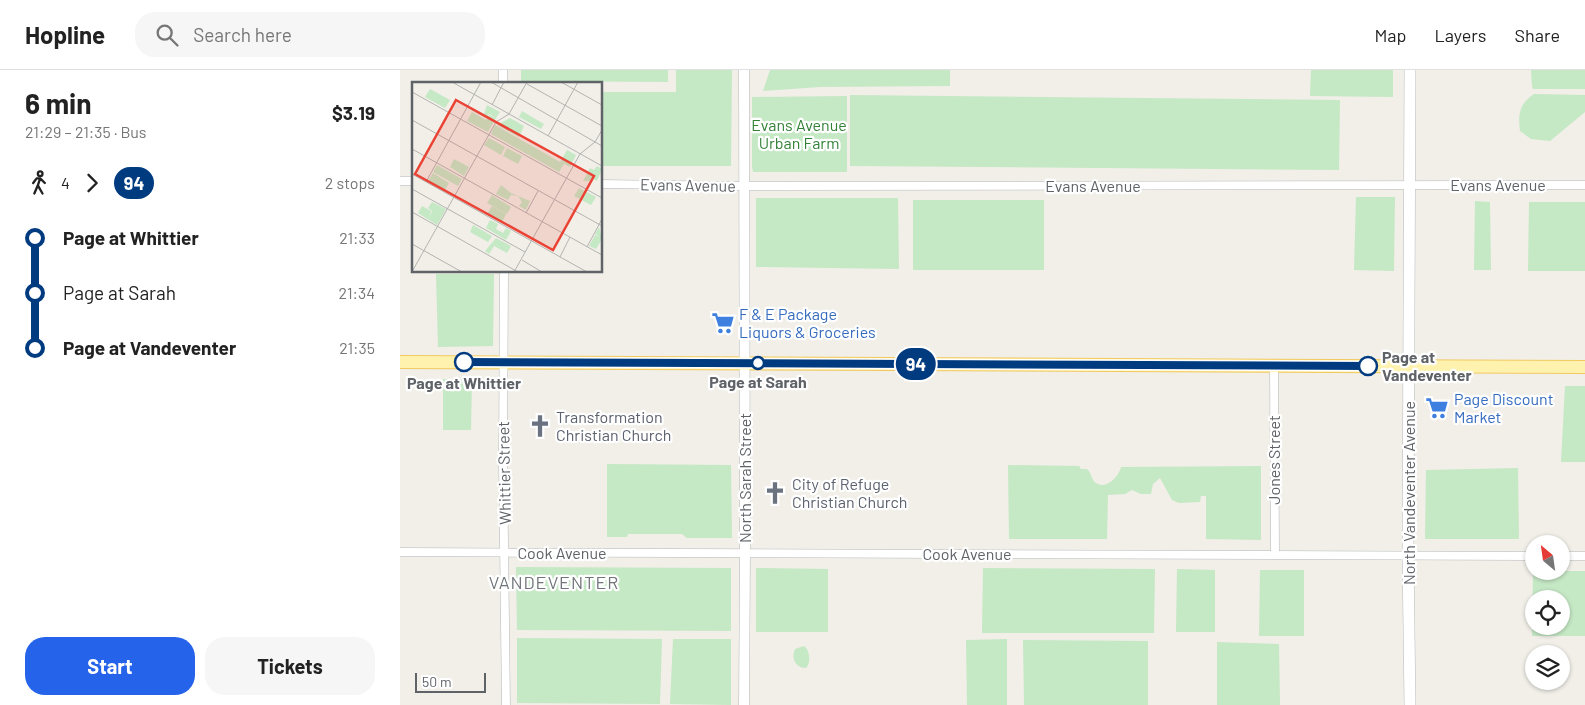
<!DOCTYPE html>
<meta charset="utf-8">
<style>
body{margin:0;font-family:Barlow,sans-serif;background:#f6f6f6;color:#222;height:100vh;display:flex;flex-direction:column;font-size:19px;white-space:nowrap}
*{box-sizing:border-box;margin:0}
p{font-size:16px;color:#767676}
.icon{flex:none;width:28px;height:28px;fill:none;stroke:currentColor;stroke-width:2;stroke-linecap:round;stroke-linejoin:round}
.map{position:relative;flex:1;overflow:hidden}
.sheet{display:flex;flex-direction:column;background:#fff;width:400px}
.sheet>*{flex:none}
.badge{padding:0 10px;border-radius:16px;font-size:18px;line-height:32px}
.needle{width:32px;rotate:331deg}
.buttons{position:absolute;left:1125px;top:465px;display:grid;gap:10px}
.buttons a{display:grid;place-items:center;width:45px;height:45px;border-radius:50%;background:#fff;box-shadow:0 1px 4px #0004;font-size:25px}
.scale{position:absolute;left:15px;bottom:12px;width:71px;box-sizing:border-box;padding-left:5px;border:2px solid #5f6368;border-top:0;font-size:14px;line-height:18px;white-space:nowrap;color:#5f6368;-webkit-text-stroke:4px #fff;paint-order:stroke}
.map>.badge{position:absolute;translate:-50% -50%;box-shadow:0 0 0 2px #fff}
.legs{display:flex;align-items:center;gap:8px;height:55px;padding:0 25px;font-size:16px}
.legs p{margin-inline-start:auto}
.overview{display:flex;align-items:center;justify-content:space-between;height:85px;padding:0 25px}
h1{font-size:28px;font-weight:700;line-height:38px}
.primary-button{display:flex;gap:10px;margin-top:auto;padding:10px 25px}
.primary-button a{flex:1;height:58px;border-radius:20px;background:#2563eb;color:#fff;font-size:20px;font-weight:700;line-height:58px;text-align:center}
.primary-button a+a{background:#f6f6f6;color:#222}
ul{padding:0 25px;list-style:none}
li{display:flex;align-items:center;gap:18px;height:55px;font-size:19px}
li i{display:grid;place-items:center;width:8px;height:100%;margin:0 6px;background:currentColor}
li i::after{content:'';width:12px;height:12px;margin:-6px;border:4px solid;border-radius:50%;background:#fff}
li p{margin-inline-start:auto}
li:first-child i{background:linear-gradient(#0000 50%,currentColor 0)}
li:last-child i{background:linear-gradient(currentColor 50%,#0000 0)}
header{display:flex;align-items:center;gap:30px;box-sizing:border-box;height:70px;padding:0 25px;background:#fff;border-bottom:1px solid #e0e0e0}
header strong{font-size:24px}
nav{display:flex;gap:28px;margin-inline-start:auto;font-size:18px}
.search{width:350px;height:45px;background:#f6f6f6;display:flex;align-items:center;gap:12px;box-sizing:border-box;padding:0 18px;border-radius:20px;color:#767676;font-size:19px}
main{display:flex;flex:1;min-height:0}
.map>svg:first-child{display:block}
.green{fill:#c5e8c5;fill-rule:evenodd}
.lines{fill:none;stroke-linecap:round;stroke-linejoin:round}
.minor-casing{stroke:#b5b8bc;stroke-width:9}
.tertiary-casing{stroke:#b5b8bc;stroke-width:11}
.secondary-casing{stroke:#b6babf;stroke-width:12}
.primary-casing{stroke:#f2c960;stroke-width:14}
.minor{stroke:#fff;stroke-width:8}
.tertiary{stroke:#fff;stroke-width:10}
.secondary{stroke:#fff;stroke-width:11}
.primary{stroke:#fff2af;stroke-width:12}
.line-1-casing{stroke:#fff;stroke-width:11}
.line-1{stroke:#003b80;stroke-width:8}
.stop-1-dot{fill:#fff;stroke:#003b80;stroke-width:2.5}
.labels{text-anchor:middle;stroke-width:4.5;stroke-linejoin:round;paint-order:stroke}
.park-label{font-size:16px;fill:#348238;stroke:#fff}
.street-label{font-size:16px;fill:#5f6368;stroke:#fff}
.shop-label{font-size:16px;fill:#366cbe;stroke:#fff;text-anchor:start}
.stop-label{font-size:16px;font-weight:bold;fill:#5f6368;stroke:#fff}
.worship-label{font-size:16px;fill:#5b616d;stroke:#fff;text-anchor:start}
.neighbourhood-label{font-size:18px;letter-spacing:1px;fill:#70757a;stroke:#fff}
.inset-road{fill:none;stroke:#b3b3b1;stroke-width:1}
.view{fill:#ea4335;fill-opacity:0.15;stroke:#ea4335;stroke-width:2.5}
.inset-edge{fill:none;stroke:#5f6368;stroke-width:2.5}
</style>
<header>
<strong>Hopline</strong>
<div class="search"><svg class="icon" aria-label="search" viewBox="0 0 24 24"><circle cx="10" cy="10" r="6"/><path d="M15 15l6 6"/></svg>Search here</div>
<nav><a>Map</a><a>Layers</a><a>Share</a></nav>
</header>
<main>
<section class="sheet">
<div class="overview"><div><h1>6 min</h1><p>21:29 – 21:35 · Bus</p></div><b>$3.19</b></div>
<div class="legs"><svg class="icon" aria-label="walk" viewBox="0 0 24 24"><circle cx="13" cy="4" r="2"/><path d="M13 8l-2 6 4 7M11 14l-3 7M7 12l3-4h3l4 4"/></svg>4<svg class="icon" aria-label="forward" viewBox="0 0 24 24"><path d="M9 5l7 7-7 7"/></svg><b class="badge" style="background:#003b80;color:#fff">94</b><p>2 stops</p></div>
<ul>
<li><i style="color:#003b80"></i><b>Page at Whittier</b><p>21:33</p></li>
<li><i style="color:#003b80"></i><span>Page at Sarah</span><p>21:34</p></li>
<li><i style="color:#003b80"></i><b>Page at Vandeventer</b><p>21:35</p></li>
</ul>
<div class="primary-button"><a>Start</a><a>Tickets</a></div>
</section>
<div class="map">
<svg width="1185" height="635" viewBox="0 0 1185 635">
<rect width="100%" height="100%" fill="#f1efe8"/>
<path class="green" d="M 121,0 L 268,0 L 268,12 L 121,11 Z
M 276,0 L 332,0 L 331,96 L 201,96 L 201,22 L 276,22 Z
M 370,0 L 550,0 L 550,16 L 420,17 L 363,21 Z
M 911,0 L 993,0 L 993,27 L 910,26 Z
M 1131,0 L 1185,0 L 1185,19 L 1133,19 L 1132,16 Z
M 1134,24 L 1185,25 L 1185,42 L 1150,71 L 1131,69 L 1120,61 C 1118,45 1119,34 1134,24 Z
M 450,25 L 940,30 L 939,100 L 450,96 Z
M 447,26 L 447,102 L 353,102 L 352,97 L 352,27 Z
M 956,127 L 995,127 L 994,201 L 954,200 Z
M 356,128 L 498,128 L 499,199 L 356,197 Z
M 513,130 L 644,130 L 644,200 L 513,200 Z
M 1075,131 L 1090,132 L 1091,200 L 1074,200 Z
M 1129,132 L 1185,132 L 1185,201 L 1128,201 Z
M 36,204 L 94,204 L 93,276 L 38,277 Z
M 43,309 L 72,309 L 71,360 L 43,360 Z
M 1165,316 L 1185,316 L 1185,392 L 1161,392 Z
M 207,394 L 331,395 L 332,468 L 287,468 L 282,464 L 228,464 L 227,467 L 207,467 Z
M 608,395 L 679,396 L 681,399 L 687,399 C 692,403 691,410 696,413 C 707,420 719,406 721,397 L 861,396 L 861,470 L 806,469 L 806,426 L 801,426 L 800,432 L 779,433 L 772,430 L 760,408 L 753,414 L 751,424 L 741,424 L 732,420 L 725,424 L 708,425 L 707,469 L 609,469 Z
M 1118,398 L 1119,469 L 1025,469 L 1026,400 Z
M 116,497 L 331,498 L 331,561 L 117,560 Z
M 356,498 L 428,499 L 428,562 L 356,562 Z
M 583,498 L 755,499 L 754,563 L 582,563 Z
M 777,499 L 815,500 L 815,562 L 776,562 Z
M 860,500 L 904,500 L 904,566 L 859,566 Z
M 1133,501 L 1185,501 L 1185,566 L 1132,566 ZM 1134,529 L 1161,529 L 1161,556 L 1134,556 Z
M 117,568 L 262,569 L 260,634 L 117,633 Z
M 273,569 L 331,569 L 331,635 L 270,634 Z
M 607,569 L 607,635 L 567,635 L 566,570 Z
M 623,570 L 748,571 L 748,635 L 624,635 Z
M 817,572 L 879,574 L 880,635 L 817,635 Z
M 404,576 C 410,580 411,593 406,598 C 395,598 391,588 395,579 Z"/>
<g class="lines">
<defs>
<path id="minor" d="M 103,14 L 103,0
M 0,111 L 14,111
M 201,114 L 344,116 L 1185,115
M 104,201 L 103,392 L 106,635
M 874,296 L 875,484
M 0,482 L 1134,486
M 1161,486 L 1185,486"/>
<path id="tertiary" d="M 344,635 L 345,484 L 344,0"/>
<path id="secondary" d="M 1010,0 L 1008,485 L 1010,635"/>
<path id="primary" d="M 0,292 L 1185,297"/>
</defs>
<use href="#minor" class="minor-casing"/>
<use href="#tertiary" class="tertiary-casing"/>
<use href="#secondary" class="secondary-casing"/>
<use href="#primary" class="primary-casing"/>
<use href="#minor" class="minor"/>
<use href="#tertiary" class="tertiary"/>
<use href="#secondary" class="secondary"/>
<use href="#primary" class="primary"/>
</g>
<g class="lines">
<defs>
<path id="line-1" d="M 64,292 L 968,296"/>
</defs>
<use href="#line-1" class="line-1-casing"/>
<use href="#line-1" class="line-1"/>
</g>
<defs>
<symbol id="supermarket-bare" viewBox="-9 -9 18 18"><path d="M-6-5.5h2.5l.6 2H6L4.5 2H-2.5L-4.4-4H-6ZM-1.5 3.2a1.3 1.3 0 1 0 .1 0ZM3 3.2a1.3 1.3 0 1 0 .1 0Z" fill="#3f7fe0" stroke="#fff" stroke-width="2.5" paint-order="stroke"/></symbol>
<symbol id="church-bare" viewBox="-9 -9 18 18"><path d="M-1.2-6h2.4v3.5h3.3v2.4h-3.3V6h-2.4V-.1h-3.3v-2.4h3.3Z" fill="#6b7280" stroke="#fff" stroke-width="2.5" paint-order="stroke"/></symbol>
</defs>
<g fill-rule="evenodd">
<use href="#supermarket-bare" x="307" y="237" width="32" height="32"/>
<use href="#supermarket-bare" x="1021" y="322" width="32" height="32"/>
<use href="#church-bare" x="124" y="340" width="32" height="32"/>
<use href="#church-bare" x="359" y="407" width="32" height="32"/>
</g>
<g class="stop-1-dot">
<circle cx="64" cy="292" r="9"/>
<circle cx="358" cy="293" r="6"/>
<circle cx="968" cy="296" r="9"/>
</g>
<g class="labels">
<g class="park-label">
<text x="399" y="61">Evans Avenue<tspan x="399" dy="18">Urban Farm</tspan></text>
</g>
<g class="street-label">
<text transform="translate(288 115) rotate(1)" y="6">Evans Avenue</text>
<text x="1098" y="121">Evans Avenue</text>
<text x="693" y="122">Evans Avenue</text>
<text transform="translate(874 390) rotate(-90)" y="6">Jones Street</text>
<text transform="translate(104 403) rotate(-91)" y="6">Whittier Street</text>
<text transform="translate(345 408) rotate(-90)" y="6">North Sarah Street</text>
<text transform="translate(1009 423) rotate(-90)" y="6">North Vandeventer Avenue</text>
<text x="162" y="489">Cook Avenue</text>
<text x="567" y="490">Cook Avenue</text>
</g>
<g class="shop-label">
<text x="339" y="250">F &amp; E Package<tspan x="339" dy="18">Liquors &amp; Groceries</tspan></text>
<text x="1054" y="335">Page Discount<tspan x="1054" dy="18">Market</tspan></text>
</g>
<g class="stop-label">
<text x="982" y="293" text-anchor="start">Page at<tspan x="982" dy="18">Vandeventer</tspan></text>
<text x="358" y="318">Page at Sarah</text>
<text x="64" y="319">Page at Whittier</text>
</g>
<g class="worship-label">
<text x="156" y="353">Transformation<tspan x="156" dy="18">Christian Church</tspan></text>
<text x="392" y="420">City of Refuge<tspan x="392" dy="18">Christian Church</tspan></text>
</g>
<g class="neighbourhood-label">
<text x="154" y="519">VANDEVENTER</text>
</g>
</g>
<g transform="translate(12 12)">
<rect width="190" height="190" fill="#f1efe8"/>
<path d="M 18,7 L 38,18 L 33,26 L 13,15 ZM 75,23 L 88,30 L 84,36 L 77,32 L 74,36 L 57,27 L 72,32 ZM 110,29 L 132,42 L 129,47 L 107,35 ZM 60,30 L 74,38 L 77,33 L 84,36 L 76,50 L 55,39 ZM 98,36 L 112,44 L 107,55 L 85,43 ZM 83,43 L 148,80 L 155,68 L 164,73 L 158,85 L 152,82 L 147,90 L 79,52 ZM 77,56 L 93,65 L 89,73 L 72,63 ZM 95,66 L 110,74 L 106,82 L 91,74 ZM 42,77 L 57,85 L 52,94 L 38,85 ZM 25,83 L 50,97 L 46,104 L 21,90 ZM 185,84 L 190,87 L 185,99 L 180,96 L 180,99 L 171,99 L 178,86 L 182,88 ZM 21,91 L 37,101 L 33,108 L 16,99 ZM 89,103 L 99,111 L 118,119 L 114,128 L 107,124 L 110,120 L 106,114 L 99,113 L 96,118 L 84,112 ZM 167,106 L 184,115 L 179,123 L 162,114 ZM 80,113 L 99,125 L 95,132 L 75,121 ZM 20,120 L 34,127 L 25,143 L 6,131 L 10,124 L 19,129 L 17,136 L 20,129 L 16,126 ZM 80,124 L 94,132 L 90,140 L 75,132 ZM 78,138 L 86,142 L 84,147 L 91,151 L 94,146 L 99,149 L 94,158 L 74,146 ZM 61,143 L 80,154 L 76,160 L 58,150 ZM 187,145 L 190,157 L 184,167 L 177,164 L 183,153 L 188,155 L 183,152 ZM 84,156 L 99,164 L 95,171 L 82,164 L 77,172 L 73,169 Z" fill="#c5e8c5"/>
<path class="inset-road" d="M 40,0 L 190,84M 79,0 L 190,64M 149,0 L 190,23M 115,2 L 190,44M 0,10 L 190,116M 80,23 L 92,0M 0,38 L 190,144M 136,54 L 166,0M 0,67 L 190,173M 0,92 L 175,190M 14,100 L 69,0M 0,107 L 113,170M 0,130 L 106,190M 114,131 L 126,109M 0,162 L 50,190M 175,165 L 190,137M 148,175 L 158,155M 110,178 L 130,190M 1,188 L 84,40 L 97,32 L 115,0M 102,190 L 168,72 L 183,60 L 190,48"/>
<path class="view" d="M 44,18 L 182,94 L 141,168 L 3,92 Z"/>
<rect width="190" height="190" class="inset-edge"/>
</g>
</svg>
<div class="buttons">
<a><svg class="needle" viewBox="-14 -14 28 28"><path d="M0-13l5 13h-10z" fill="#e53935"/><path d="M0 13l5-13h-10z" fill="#767676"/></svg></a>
<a><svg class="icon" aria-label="locate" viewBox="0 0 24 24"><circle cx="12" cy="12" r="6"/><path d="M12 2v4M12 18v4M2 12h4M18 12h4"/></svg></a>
<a><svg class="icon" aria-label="layers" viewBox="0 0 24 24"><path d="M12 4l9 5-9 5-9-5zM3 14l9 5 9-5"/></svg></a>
</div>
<div class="scale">50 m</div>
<b class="badge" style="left:516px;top:294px;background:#003b80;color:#fff">94</b>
</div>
</main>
